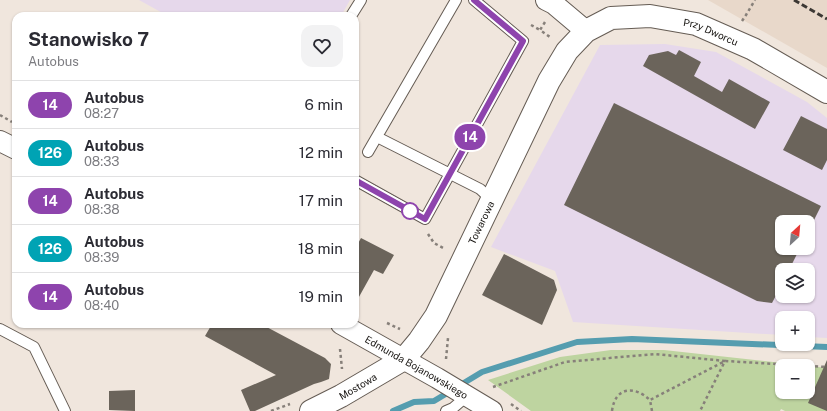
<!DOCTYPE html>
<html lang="pl">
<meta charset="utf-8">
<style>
body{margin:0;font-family:"Public Sans",sans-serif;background:#f2f2f3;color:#2b2b33;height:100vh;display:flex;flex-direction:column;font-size:15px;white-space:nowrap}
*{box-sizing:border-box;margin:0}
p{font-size:13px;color:#7c7c81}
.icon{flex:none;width:22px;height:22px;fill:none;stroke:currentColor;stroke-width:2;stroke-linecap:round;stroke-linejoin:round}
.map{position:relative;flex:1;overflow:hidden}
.sheet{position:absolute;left:12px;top:12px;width:347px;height:316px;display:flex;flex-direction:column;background:#fff;border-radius:12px;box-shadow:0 1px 3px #0004}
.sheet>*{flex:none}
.badge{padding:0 8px;border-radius:13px;font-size:14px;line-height:26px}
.needle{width:26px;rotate:26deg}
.tools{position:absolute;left:775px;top:215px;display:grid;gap:8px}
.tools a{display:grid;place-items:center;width:40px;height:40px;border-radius:8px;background:#fff;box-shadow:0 1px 3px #0004;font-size:20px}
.map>.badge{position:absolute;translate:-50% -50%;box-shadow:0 0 0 2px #fff}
.round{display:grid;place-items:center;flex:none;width:42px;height:42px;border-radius:12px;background:#f2f2f3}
.headline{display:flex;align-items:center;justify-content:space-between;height:68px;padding:0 16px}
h1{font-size:19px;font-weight:700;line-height:30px}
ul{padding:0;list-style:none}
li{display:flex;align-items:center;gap:12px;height:48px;padding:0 16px;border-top:1px solid #e1e1e2}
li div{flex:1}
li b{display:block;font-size:15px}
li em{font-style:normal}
li .badge{min-width:44px;font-weight:700;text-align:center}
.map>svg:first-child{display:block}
.commercial{fill:#e6d8eb;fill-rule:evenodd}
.built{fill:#e8d8ca}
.green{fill:#bed4a0;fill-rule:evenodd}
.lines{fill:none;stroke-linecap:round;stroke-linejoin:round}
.stream{stroke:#559daf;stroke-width:6}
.building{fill:#6b645b}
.service-casing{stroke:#655c54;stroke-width:12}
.minor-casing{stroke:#655c54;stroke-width:22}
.tertiary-casing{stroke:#655c54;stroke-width:24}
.path{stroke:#87807a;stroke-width:2.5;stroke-dasharray:3 3;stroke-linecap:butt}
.service{stroke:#fff;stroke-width:10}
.minor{stroke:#fff;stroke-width:20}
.tertiary{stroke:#fff;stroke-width:22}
.rail{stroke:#3c3834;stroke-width:3;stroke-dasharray:6 3;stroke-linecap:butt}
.line-casing{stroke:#fff;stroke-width:9}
.line{stroke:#8e44ad;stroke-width:6}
.stop-dot{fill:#fff;stroke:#8e44ad;stroke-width:2}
.labels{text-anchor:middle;stroke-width:3;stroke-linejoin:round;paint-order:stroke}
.street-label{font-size:10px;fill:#15120f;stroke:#f0e6dd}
</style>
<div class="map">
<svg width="827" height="411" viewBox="0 0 827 411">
<rect width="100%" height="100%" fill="#f0e6dd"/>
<path class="commercial" d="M 139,0 L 350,0 L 341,16 L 168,16 Z
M 665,44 L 716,52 L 807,102 L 827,118 L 827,338 L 808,337 L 808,318 L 782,318 L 782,335 L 573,322 L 555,271 L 491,247 L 600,45 ZM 782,222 L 808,222 L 808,248 L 782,248 ZM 782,270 L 808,270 L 808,296 L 782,296 Z"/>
<path class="built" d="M 708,0 L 827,0 L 827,68 Z"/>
<path class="green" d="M 611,350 L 664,350 L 827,368 L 827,411 L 785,411 L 781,409 L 780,411 L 531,411 L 488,380 L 560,357 ZM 782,366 L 808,366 L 808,392 L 782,392 Z"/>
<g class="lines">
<path class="stream" d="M 393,411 L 414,402 L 434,401 L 482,372 L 577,342 L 632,339 L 827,347"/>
</g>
<path class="building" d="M 679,50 L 701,62 L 694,76 L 722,92 L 729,79 L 770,102 L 755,129 L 643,66 L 649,55 L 668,51 L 676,55 Z
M 614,103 L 821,206 L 808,232 L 808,222 L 782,222 L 782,248 L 800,248 L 789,270 L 782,270 L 782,284 L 772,303 L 757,301 L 564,205 Z
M 801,116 L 827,129 L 827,160 L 822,170 L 783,150 Z
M 361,238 L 394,255 L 383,274 L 374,270 L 355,304 L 355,249 Z
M 504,254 L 554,280 L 557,290 L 542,325 L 482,295 Z
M 212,324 L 261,324 L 325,358 L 331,364 L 329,379 L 321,382 L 314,384 L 255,411 L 250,411 L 241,390 L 276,375 L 205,336 Z
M 827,360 L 827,411 L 808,403 Z
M 135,390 L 135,411 L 109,410 L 109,391 Z"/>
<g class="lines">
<defs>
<path id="service" d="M 351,16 L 361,0
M 377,137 L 480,189 L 492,200
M 368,152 L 456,0
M 355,180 L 425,219 L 523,41 L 474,0
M 0,329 L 34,347 L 65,411
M 446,411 L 453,408 L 467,396"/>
<g id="minor">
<path d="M 546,0 L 554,4 L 586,31"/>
<path d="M 0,141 L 16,149"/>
<path id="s1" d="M 341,324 L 437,378 L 492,411"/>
</g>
<g id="tertiary">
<path id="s2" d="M 311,411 L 341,396 L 404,359 L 419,341 L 436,316 L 549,81 L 567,51 L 586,31 L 611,18 L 650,16 L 696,24 L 753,49 L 827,92"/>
</g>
</defs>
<use href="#service" class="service-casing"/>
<use href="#minor" class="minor-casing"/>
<use href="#tertiary" class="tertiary-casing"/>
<path class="path" d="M 742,21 L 746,15 L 755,0
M 545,22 L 540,30 L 550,37
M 531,25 L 540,30
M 0,115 L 12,122
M 428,234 L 434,243 L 445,249
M 387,323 L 400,329
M 340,349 L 342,369
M 446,359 L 448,338
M 493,387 L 565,362 L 655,354 L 725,361 L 700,411
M 511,404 L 521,411
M 271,411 L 290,404
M 612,411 C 615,387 634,385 650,400
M 652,411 L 650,400 L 725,361 L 827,367"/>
<use href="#service" class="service"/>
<use href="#minor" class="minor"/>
<use href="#tertiary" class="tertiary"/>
<path class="rail" d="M 794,0 L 827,19"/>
</g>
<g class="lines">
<defs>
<path id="line" d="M 355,180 L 425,219 L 523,41 L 474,0"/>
</defs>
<use href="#line" class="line-casing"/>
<use href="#line" class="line"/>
</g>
<circle class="stop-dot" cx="410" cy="211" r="8"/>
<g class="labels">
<g class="street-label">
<text dy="4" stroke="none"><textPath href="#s2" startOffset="614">Przy Dworcu</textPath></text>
<text dy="4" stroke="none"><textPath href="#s2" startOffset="264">Towarowa</textPath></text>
<text dy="4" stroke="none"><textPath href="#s1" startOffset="87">Edmunda Bojanowskiego</textPath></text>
<text dy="4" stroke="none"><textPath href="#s2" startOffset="53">Mostowa</textPath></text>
</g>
</g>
</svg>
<div class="tools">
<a><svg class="needle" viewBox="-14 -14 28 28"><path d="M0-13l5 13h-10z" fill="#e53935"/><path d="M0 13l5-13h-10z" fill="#7c7c81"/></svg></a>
<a><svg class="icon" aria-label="layers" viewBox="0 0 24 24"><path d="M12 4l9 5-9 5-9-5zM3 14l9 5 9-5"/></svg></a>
<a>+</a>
<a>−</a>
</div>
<b class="badge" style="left:470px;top:137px;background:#8e44ad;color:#fff">14</b>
<section class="sheet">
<div class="headline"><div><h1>Stanowisko 7</h1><p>Autobus</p></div><a class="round"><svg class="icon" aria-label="heart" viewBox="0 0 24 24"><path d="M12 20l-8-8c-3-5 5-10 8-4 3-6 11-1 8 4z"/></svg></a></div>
<ul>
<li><span class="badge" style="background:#8e44ad;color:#fff">14</span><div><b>Autobus</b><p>08:27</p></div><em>6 min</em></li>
<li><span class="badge" style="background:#00a3b4;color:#fff">126</span><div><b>Autobus</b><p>08:33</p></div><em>12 min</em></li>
<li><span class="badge" style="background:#8e44ad;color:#fff">14</span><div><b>Autobus</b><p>08:38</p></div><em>17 min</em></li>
<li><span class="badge" style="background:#00a3b4;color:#fff">126</span><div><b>Autobus</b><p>08:39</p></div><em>18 min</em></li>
<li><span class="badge" style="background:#8e44ad;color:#fff">14</span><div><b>Autobus</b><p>08:40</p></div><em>19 min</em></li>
</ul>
</section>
</div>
